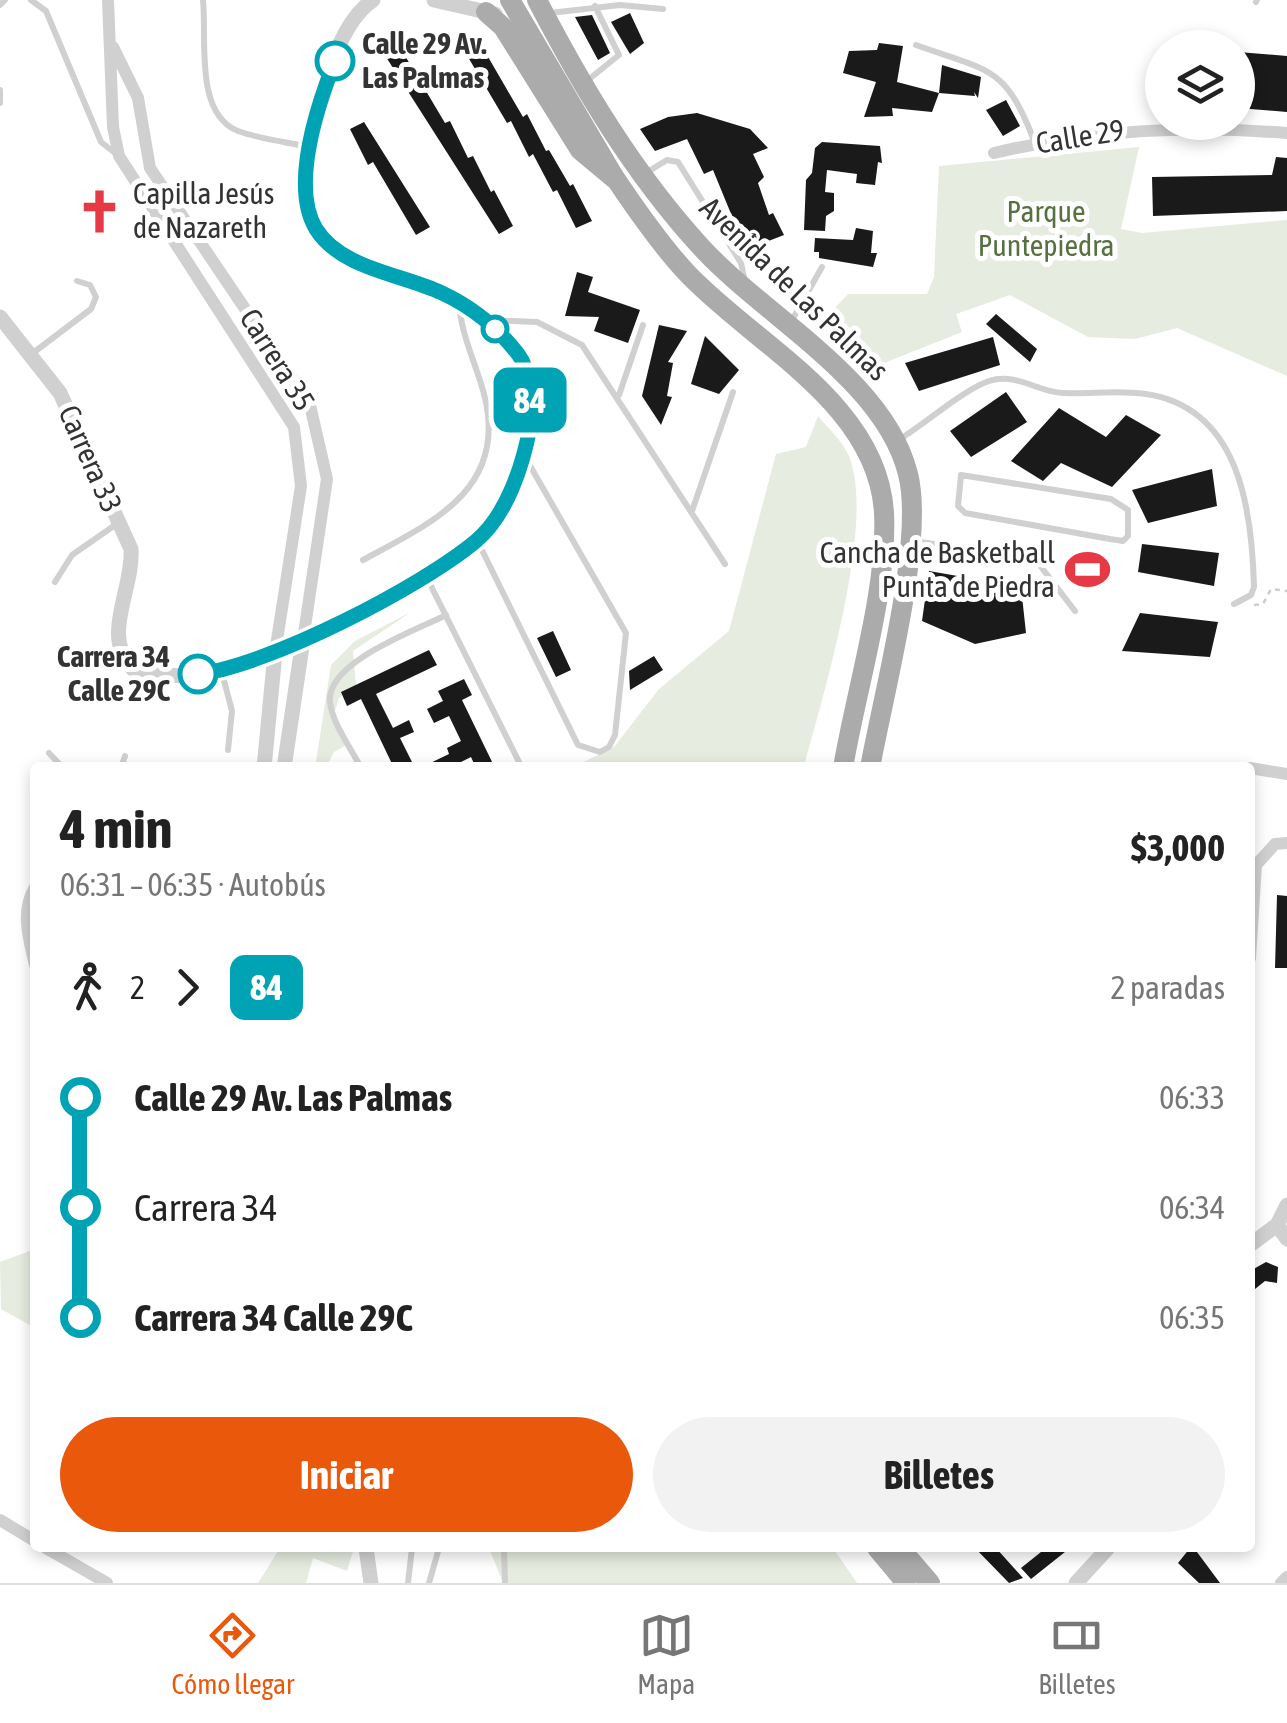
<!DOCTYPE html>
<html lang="es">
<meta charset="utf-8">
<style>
body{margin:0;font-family:"Asap Condensed",sans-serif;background:#f2f2f2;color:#222;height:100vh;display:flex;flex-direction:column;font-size:38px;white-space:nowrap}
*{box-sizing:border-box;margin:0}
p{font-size:32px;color:#767676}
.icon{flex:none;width:55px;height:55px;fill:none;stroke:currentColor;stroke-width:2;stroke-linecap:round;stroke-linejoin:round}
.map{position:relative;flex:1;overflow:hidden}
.drawer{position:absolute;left:30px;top:762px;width:1225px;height:790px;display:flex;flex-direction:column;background:#fff;border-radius:10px;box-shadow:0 5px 15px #0003}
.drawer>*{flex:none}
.badge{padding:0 20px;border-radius:15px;font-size:35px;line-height:65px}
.fabs{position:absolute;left:1145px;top:30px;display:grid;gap:20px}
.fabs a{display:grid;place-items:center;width:110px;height:110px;border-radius:50%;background:#fff;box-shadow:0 5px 15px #0003;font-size:50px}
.map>.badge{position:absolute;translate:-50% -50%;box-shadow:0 0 0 5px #fff}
.legs{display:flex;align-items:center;gap:15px;height:110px;padding:0 30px;font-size:32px}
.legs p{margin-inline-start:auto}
.summary{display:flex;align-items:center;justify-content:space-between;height:170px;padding:0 30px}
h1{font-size:55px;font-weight:700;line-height:75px}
.cta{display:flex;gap:20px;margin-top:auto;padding:20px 30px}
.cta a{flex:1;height:115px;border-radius:60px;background:#ea580c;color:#fff;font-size:40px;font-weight:700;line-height:115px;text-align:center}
.cta a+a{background:#f2f2f2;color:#222}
ul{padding:0 30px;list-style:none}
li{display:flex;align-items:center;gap:35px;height:110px;font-size:38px}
li i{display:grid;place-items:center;width:15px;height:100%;margin:0 12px;background:currentColor}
li i::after{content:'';width:25px;height:25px;margin:-12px;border:8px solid;border-radius:50%;background:#fff}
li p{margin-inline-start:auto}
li:first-child i{background:linear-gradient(#0000 50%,currentColor 0)}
li:last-child i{background:linear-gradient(currentColor 50%,#0000 0)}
.menu{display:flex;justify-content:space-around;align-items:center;height:140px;border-top:2px solid #e0e0e0;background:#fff;font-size:28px;color:#767676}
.menu a{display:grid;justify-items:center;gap:5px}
.menu .selected{color:#ea580c}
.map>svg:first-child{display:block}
.green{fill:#e6ecdf}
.building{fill:#1a1a1a}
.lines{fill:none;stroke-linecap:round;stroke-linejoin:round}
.path{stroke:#cdcdcd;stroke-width:2.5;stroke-dasharray:5 5;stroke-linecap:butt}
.service{stroke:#d0d0d0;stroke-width:6}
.minor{stroke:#d0d0d0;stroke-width:12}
.tertiary{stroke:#d0d0d0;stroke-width:15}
.primary{stroke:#ababab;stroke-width:20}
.primary-bridge{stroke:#ababab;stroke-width:20}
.line-1-casing{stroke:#fff;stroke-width:22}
.line-1{stroke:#00a3b4;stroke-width:15}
.stop-1-dot{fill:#fff;stroke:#00a3b4;stroke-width:5}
.labels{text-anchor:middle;stroke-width:10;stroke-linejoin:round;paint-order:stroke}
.stop-label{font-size:30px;font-weight:bold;fill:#333;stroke:#fff;text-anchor:start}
.street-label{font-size:30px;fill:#333;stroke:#fff}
.poi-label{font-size:30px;fill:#333;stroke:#fff;text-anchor:start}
.park-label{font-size:30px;fill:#56703f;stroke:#fff}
</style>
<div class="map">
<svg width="1287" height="1583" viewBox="0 0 1287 1583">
<rect width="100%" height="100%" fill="#fff"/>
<path class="green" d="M 1139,147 L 1121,229 L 1142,233 L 1287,220 L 1287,376 L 1177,328 L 1135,339 L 1088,337 L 1010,295 L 956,314 L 962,332 L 879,365 L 818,326 L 848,294 L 927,294 L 934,277 L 939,166 Z
M 818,416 C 827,427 840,439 847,452 C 879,515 822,698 804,767 L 571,768 L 614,747 L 659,689 L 729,631 L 776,454 L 806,447 Z
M 411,612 L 353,651 L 356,685 L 339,698 L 334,714 L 348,744 L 334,752 L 326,767 L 315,768 L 331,665 L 355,641 Z
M 35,1249 L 35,1328 L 1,1309 L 0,1262 Z
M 280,1548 L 354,1548 L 347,1571 L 313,1558 L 306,1583 L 258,1583 Z
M 489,1548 L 833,1548 L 857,1583 L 503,1583 Z"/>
<path class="building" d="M 630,13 L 644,43 L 630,54 L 611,22 Z
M 592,15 L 610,53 L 598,60 L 575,17 Z
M 480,43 L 523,117 L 527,114 L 546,151 L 549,150 L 570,186 L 573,184 L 592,221 L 576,228 L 557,190 L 553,192 L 533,154 L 529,157 L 511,121 L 507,123 L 465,52 Z
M 879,43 L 903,46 L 897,82 L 939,93 L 932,112 L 892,108 L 893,116 L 864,117 L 876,82 L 843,73 L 849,51 L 877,50 Z
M 401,49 L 445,123 L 450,121 L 468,158 L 473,156 L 491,192 L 494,190 L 513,226 L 499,234 L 386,57 Z
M 1238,52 L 1287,56 L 1287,112 L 1238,108 Z
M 942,65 L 981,77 L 978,98 L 974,92 L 975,96 L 939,93 Z
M 1006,100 L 1020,126 L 1003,136 L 986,110 Z
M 697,113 L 750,129 L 768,148 L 753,154 L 764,177 L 758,183 L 769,215 L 773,213 L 784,235 L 758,245 L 755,239 L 743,243 L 713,170 L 704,174 L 687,139 L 655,151 L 640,129 L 668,117 Z
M 364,122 L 430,227 L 416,235 L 373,162 L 368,165 L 350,129 Z
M 822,142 L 880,146 L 882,163 L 878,162 L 875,185 L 856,183 L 857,174 L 827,170 L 825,192 L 834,193 L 834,211 L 826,216 L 825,231 L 804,230 L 806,180 L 812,173 L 815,148 Z
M 1276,157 L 1287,158 L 1287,211 L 1153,216 L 1152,177 L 1272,175 Z
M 856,228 L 873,231 L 871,253 L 877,253 L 873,267 L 819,258 L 819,252 L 814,252 L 815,238 L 853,240 Z
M 577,272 L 593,277 L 588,292 L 640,310 L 628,343 L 594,331 L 599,317 L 565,316 Z
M 996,314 L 1037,349 L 1030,362 L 986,324 Z
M 659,325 L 687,331 L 668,362 L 673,363 L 667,396 L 672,397 L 661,425 L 642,396 Z
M 705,336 L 739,370 L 719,394 L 691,384 Z
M 993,337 L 1000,365 L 919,391 L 905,363 Z
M 1006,392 L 1027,422 L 971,457 L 950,431 Z
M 1059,408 L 1106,437 L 1126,415 L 1161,435 L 1112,487 L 1061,463 L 1043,481 L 1011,461 Z
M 1212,469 L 1217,506 L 1148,523 L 1132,490 Z
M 1142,544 L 1219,553 L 1214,586 L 1138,572 Z
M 929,571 L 1021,587 L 1026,633 L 975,644 L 922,621 Z
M 1140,613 L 1218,622 L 1210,657 L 1122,651 Z
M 553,631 L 571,670 L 556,677 L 537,638 Z
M 429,650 L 437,665 L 376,694 L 393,728 L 409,720 L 414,732 L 400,738 L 415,768 L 394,768 L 361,699 L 347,706 L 341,692 Z
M 654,656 L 663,670 L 630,690 L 629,671 Z
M 464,679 L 472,695 L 462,700 L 495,768 L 476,768 L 471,757 L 449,768 L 420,768 L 449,754 L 447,748 L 461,741 L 449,716 L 434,723 L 427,709 L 443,701 L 438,691 Z
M 1277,895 L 1287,896 L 1287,968 L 1275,968 Z
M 1266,1262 L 1278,1267 L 1277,1283 L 1265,1281 L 1250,1293 L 1250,1271 Z
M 975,1548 L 996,1548 L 1023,1578 L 1009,1583 Z
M 1046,1548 L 1070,1548 L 1031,1579 L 1021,1568 Z
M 1190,1548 L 1194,1548 L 1220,1583 L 1199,1583 L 1178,1563 Z"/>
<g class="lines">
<path class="path" d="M 1254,605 L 1263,604 L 1271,589 L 1287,591"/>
<path class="service" d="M 31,0 L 46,11 L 101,142 L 115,153
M 203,0 C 207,38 194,114 238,131 C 260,139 286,142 309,147
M 1256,2 L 1257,0
M 0,5 L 5,0
M 550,13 L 620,5 L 663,9
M 916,45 C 991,72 1005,65 1035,143
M 588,80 L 619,55 L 595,6
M 0,90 L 0,103
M 644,174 L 667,160 L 678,162 L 741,263 L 745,282
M 487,320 L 537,322 L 582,345 L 725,564
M 791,322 L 822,267
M 33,353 L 91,309 L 96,297 L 90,285 L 77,281
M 619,395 L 643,325
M 900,439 C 926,423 963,390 989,381 C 1016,372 1037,392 1063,393 C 1091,394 1118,390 1146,394 C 1240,408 1252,510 1254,587 L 1251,595 L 1234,604
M 961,475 L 1111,499 L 1128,510 L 1128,536 L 1123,541 L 1110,539 L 965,513 L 958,506 Z
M 692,511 L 733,392
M 477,540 L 578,745 L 600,752 L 609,747 L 615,735 L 626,633 L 525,457
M 914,541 L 1035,559 L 1075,611
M 363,560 C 429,524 507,491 485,398 C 477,365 461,337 459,302
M 426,576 L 522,768
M 55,582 L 72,555 L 118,523
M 222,673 L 232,711 L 228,750
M 49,753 L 63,768
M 121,768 L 125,756
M 361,768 C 351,748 332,723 330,702 C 326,662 415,631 446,615
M 504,1548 L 505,1583
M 408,1583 L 412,1548
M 429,1583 L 439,1548"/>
<path class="minor" d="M 108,0 L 113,127 L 119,156 L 294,427 L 301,486 L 275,653
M 113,47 L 138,98 L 150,168 L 310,405 L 327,479 L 303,640
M 994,153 C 1092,130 1186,125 1287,133
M 1250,768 L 1287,774
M 1250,958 L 1256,865 L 1275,844 L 1287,843
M 35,965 C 29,939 20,912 35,887
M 0,1520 L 35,1541
M 46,1548 L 107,1583
M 1281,1583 L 1287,1577"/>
<path class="tertiary" d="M 434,0 L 495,14
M 0,317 L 60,393 L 131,549 C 134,589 100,637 133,669 C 161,677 194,678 223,671 C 280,657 437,579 478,539 C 515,503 538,436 529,385 C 526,363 515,349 500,334 C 411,238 260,304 319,106 C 329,71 342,21 373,0
M 264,768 L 275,653
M 284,768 L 303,640
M 1287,1205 L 1277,1225 L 1287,1239
M 1250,1245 L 1277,1225
M 366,1548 L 371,1583
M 1076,1583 L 1108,1548"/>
<path class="primary" d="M 537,0 C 582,87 634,174 701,247 C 764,316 885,380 908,474 C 925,541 883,695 870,768
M 486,12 L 503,27 L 580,150 L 616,180
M 613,175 C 635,208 659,243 686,272 C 752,343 878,403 884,513 C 888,589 856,690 843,768
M 877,1548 L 906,1583
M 900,1548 L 930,1583"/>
<path class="primary-bridge" d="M 510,0 L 613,175"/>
</g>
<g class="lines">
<defs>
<path id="line-1" d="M 198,674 C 268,666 421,587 476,541 C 507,515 523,465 530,427 C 533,405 531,371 518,354 C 497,327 472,307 442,293 C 402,274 341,269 316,229 C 290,186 318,104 335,61"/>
</defs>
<use href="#line-1" class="line-1-casing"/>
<use href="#line-1" class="line-1"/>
</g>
<defs>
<symbol id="church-bare" viewBox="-9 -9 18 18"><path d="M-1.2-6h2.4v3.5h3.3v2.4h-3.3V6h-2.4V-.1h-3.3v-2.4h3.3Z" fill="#e63946" stroke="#fff" stroke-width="2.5" paint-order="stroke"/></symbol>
<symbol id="stadium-bare" viewBox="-9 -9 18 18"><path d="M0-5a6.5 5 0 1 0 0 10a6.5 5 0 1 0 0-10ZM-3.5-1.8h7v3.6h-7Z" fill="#e63946" stroke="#fff" stroke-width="2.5" paint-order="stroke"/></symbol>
</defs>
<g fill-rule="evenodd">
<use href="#church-bare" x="68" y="180" width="63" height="63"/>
<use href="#stadium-bare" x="1056" y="538" width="63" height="63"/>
</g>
<g class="stop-1-dot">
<circle cx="335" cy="61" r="18"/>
<circle cx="495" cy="329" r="12"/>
<circle cx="198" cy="674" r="18"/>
</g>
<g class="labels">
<g class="stop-label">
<text x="362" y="54">Calle 29 Av.<tspan x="362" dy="34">Las Palmas</tspan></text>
<text x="170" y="667" text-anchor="end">Carrera 34<tspan x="170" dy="34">Calle 29C</tspan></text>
</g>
<g class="street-label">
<text transform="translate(1080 137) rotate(-9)" y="10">Calle 29</text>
<text transform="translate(794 289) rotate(44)" y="10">Avenida de Las Palmas</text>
<text transform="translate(277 360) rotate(58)" y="10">Carrera 35</text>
<text transform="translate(90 459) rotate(66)" y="10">Carrera 33</text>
</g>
<g class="poi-label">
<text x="133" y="204">Capilla Jesús<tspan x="133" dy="34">de Nazareth</tspan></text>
<text x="1055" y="563" text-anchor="end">Cancha de Basketball<tspan x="1055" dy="34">Punta de Piedra</tspan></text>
</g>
<g class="park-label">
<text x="1046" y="222">Parque<tspan x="1046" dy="34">Puntepiedra</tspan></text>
</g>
</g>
</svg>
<div class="fabs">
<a><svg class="icon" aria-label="layers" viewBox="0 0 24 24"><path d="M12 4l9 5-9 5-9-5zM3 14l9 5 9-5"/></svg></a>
</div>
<b class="badge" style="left:530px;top:400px;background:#00a3b4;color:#fff">84</b>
<section class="drawer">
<div class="summary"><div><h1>4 min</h1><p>06:31 – 06:35 · Autobús</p></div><b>$3,000</b></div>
<div class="legs"><svg class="icon" aria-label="walk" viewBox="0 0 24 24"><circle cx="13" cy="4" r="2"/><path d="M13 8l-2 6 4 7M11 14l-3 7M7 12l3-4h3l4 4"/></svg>2<svg class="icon" aria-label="forward" viewBox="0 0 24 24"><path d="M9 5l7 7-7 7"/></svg><b class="badge" style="background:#00a3b4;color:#fff">84</b><p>2 paradas</p></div>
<ul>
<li><i style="color:#00a3b4"></i><b>Calle 29 Av. Las Palmas</b><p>06:33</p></li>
<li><i style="color:#00a3b4"></i><span>Carrera 34</span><p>06:34</p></li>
<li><i style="color:#00a3b4"></i><b>Carrera 34 Calle 29C</b><p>06:35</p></li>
</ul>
<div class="cta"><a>Iniciar</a><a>Billetes</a></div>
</section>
</div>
<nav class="menu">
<a class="selected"><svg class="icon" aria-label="directions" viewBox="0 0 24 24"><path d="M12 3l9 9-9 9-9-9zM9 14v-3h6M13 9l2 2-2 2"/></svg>Cómo llegar</a>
<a><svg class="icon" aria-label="map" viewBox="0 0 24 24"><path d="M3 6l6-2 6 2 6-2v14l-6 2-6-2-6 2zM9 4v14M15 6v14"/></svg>Mapa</a>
<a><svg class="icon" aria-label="tickets" viewBox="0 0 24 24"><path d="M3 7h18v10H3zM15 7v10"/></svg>Billetes</a>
</nav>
